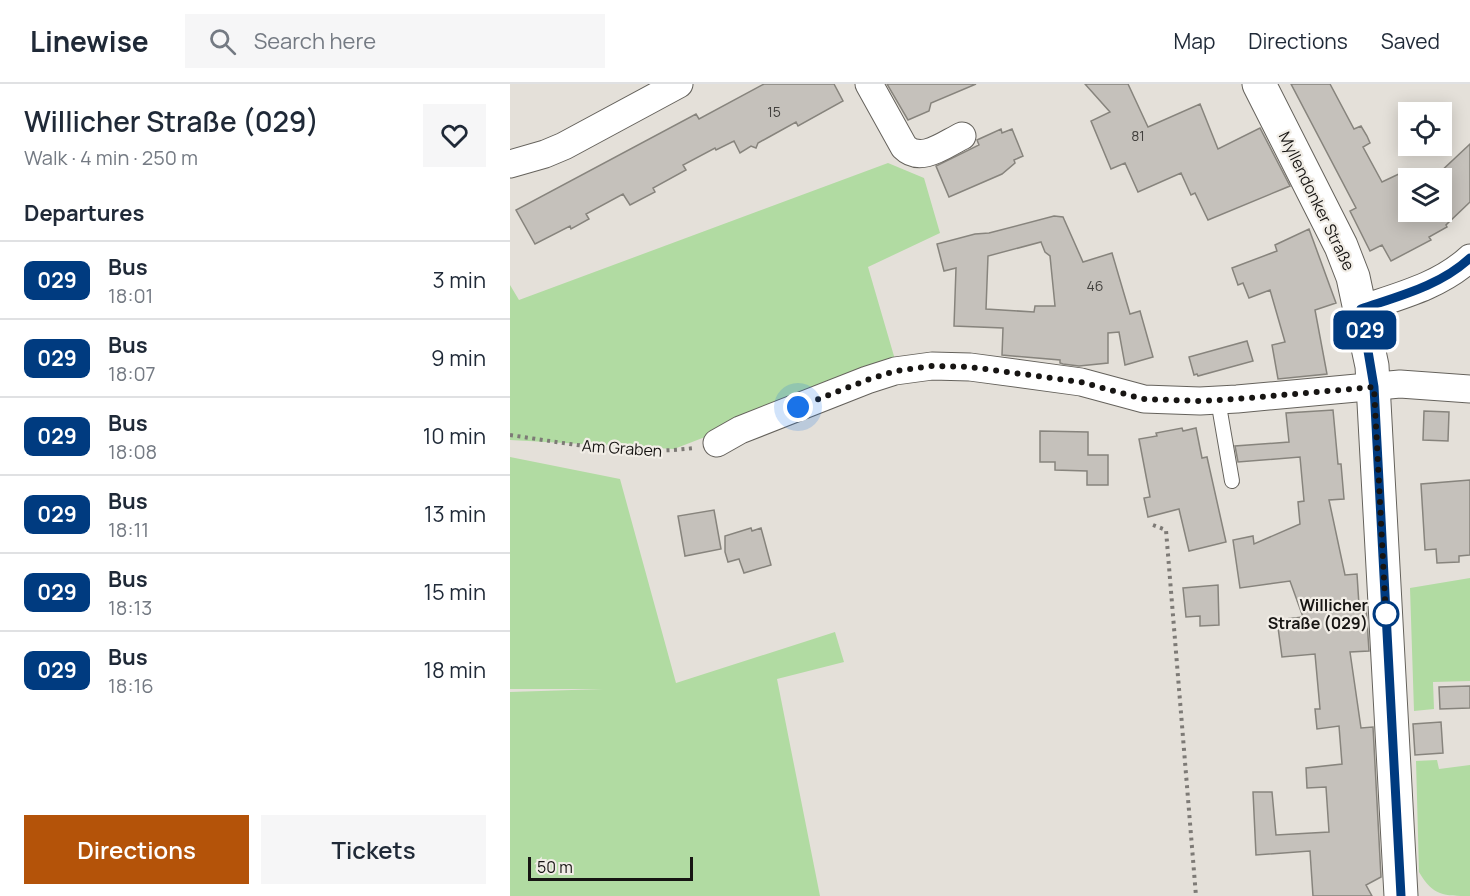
<!DOCTYPE html>
<meta charset="utf-8">
<style>
body{margin:0;font-family:Manrope,sans-serif;background:#f6f6f7;color:#1f2937;height:100vh;display:flex;flex-direction:column;font-size:22px;white-space:nowrap}
*{box-sizing:border-box;margin:0}
p{font-size:20px;color:#747a83}
.icon{flex:none;width:33px;height:33px;fill:none;stroke:currentColor;stroke-width:2;stroke-linecap:round;stroke-linejoin:round}
.map{position:relative;flex:1;overflow:hidden}
.panel{display:flex;flex-direction:column;background:#fff;width:510px}
.panel>*{flex:none}
.badge{padding:0 12px;border-radius:9px;font-size:21px;line-height:39px}
.tools{position:absolute;left:888px;top:18px;display:grid;gap:12px}
.tools a{display:grid;place-items:center;width:54px;height:54px;border-radius:0px;background:#fff;box-shadow:0 3px 15px #0003;font-size:30px}
.scale{position:absolute;left:18px;bottom:15px;width:165px;box-sizing:border-box;padding-left:6px;border:3px solid #171513;border-top:0;font-size:16px;line-height:21px;white-space:nowrap;color:#171513;-webkit-text-stroke:4px #f1ede6;paint-order:stroke}
.you{position:absolute;width:30px;height:30px;margin:-15px;border:4px solid #fff;border-radius:50%;background:#1a73e8;box-shadow:0 0 0 9px #1a73e833}
.map>.badge{position:absolute;translate:-50% -50%;box-shadow:0 0 0 3px #fff}
h2{padding:0 24px;font-size:22px;line-height:54px}
.round{display:grid;place-items:center;flex:none;width:63px;height:63px;border-radius:0px;background:#f6f6f7}
.overview{display:flex;align-items:center;justify-content:space-between;height:102px;padding:0 24px}
h1{font-size:28px;font-weight:600;line-height:45px}
.primary-button{display:flex;gap:12px;margin-top:auto;padding:12px 24px}
.primary-button a{flex:1;height:69px;border-radius:0px;background:#b45309;color:#fff;font-size:24px;font-weight:600;line-height:69px;text-align:center}
.primary-button a+a{background:#f6f6f7;color:#1f2937}
ul{padding:0;list-style:none}
li{display:flex;align-items:center;gap:18px;height:78px;padding:0 24px;border-top:2px solid #e0e1e3}
li div{flex:1}
li b{display:block;font-size:22px}
li em{font-style:normal}
li .badge{min-width:66px;font-weight:700;text-align:center}
header{display:flex;align-items:center;gap:36px;box-sizing:border-box;height:84px;padding:0 30px;background:#fff;border-bottom:2px solid #e0e1e3}
header strong{font-size:28px}
nav{display:flex;gap:33px;margin-inline-start:auto;font-size:21px}
.search{width:420px;height:54px;background:#f6f6f7;display:flex;align-items:center;gap:15px;box-sizing:border-box;padding:0 21px;border-radius:0px;color:#747a83;font-size:22px}
main{display:flex;flex:1;min-height:0}
.map>svg:first-child{display:block}
.green{fill:#b1dba2}
.building{fill:#c5c1bb;stroke:#87847d;stroke-width:1.5;fill-rule:evenodd}
.lines{fill:none;stroke-linecap:round;stroke-linejoin:round}
.lane-casing{stroke:#65625c;stroke-width:16}
.street-casing{stroke:#65625c;stroke-width:29}
.secondary-casing{stroke:#65625c;stroke-width:35}
.path{stroke:#7d7a76;stroke-width:4;stroke-dasharray:3 4.5;stroke-linecap:butt}
.lane{stroke:#fff;stroke-width:14}
.street{stroke:#fff;stroke-width:27}
.secondary{stroke:#fff;stroke-width:33}
.line-casing{stroke:#fff;stroke-width:14}
.line{stroke:#003b80;stroke-width:9}
.walk{stroke:#171513;stroke-width:6;stroke-dasharray:0 10.8}
.stop-dot{fill:#fff;stroke:#003b80;stroke-width:3}
.labels{text-anchor:middle;stroke-width:4.5;stroke-linejoin:round;paint-order:stroke}
.number-label{font-size:14px;fill:#42403d}
.street-label{font-size:16px;fill:#171513;stroke:#f1ede6}
.stop-label{font-size:16px;font-weight:bold;fill:#171513;stroke:#f1ede6;text-anchor:end}
</style>
<header>
<strong>Linewise</strong>
<div class="search"><svg class="icon" aria-label="search" viewBox="0 0 24 24"><circle cx="10" cy="10" r="6"/><path d="M15 15l6 6"/></svg>Search here</div>
<nav><a>Map</a><a>Directions</a><a>Saved</a></nav>
</header>
<main>
<section class="panel">
<div class="overview"><div><h1>Willicher Straße (029)</h1><p>Walk · 4 min · 250 m</p></div><a class="round"><svg class="icon" aria-label="heart" viewBox="0 0 24 24"><path d="M12 20l-8-8c-3-5 5-10 8-4 3-6 11-1 8 4z"/></svg></a></div>
<h2>Departures</h2>
<ul>
<li><span class="badge" style="background:#003b80;color:#fff">029</span><div><b>Bus</b><p>18:01</p></div><em>3 min</em></li>
<li><span class="badge" style="background:#003b80;color:#fff">029</span><div><b>Bus</b><p>18:07</p></div><em>9 min</em></li>
<li><span class="badge" style="background:#003b80;color:#fff">029</span><div><b>Bus</b><p>18:08</p></div><em>10 min</em></li>
<li><span class="badge" style="background:#003b80;color:#fff">029</span><div><b>Bus</b><p>18:11</p></div><em>13 min</em></li>
<li><span class="badge" style="background:#003b80;color:#fff">029</span><div><b>Bus</b><p>18:13</p></div><em>15 min</em></li>
<li><span class="badge" style="background:#003b80;color:#fff">029</span><div><b>Bus</b><p>18:16</p></div><em>18 min</em></li>
</ul>
<div class="primary-button"><a>Directions</a><a>Tickets</a></div>
</section>
<div class="map">
<svg width="960" height="812" viewBox="0 0 960 812">
<rect width="100%" height="100%" fill="#e4e0d9"/>
<path class="green" d="M 378,79 L 414,94 L 430,149 L 358,183 L 386,279 L 164,365 L 0,356 L 0,201 L 9,216 Z
M 0,373 L 110,395 L 166,599 L 325,548 L 334,578 L 267,595 L 310,812 L 0,812 L 0,608 L 93,605 L 0,605 Z
M 960,494 L 960,597 L 923,598 L 924,625 L 904,627 L 900,504 Z
M 927,676 L 929,685 L 960,681 L 960,812 C 934,812 923,812 909,788 L 906,677 Z"/>
<path class="building" d="M 254,0 L 324,0 L 333,17 L 288,42 L 286,38 L 259,53 L 248,59 L 246,64 L 241,62 L 230,69 L 224,57 L 206,66 L 205,64 L 173,81 L 176,86 L 143,104 L 145,108 L 120,121 L 113,110 L 76,130 L 79,135 L 61,145 L 60,142 L 25,160 L 6,126 L 186,30 L 189,35 Z
M 377,0 L 466,0 L 421,19 L 419,27 L 398,36 Z
M 575,0 L 618,0 L 638,43 L 690,20 L 708,65 L 750,44 L 780,102 L 698,136 L 685,109 L 681,111 L 671,89 L 628,108 L 615,79 L 601,85 L 581,37 L 600,28 Z
M 781,0 L 820,0 L 844,45 L 851,42 L 857,52 L 860,59 L 853,63 L 872,98 L 893,88 L 898,98 L 898,128 L 932,128 L 932,94 L 917,94 L 926,87 L 928,90 L 960,60 L 960,118 L 936,141 L 937,143 L 919,153 L 921,156 L 881,177 L 872,161 L 860,167 L 840,127 L 846,124 Z
M 491,45 L 492,49 L 502,45 L 513,72 L 504,76 L 505,79 L 492,90 L 439,113 L 426,82 L 469,61 L 467,56 Z
M 544,132 L 553,133 L 573,178 L 602,169 L 620,230 L 630,227 L 643,273 L 615,281 L 609,248 L 598,249 L 598,279 L 569,282 L 553,280 L 550,279 L 550,276 L 492,271 L 493,244 L 444,242 L 446,184 L 434,187 L 427,160 L 465,150 L 479,149 ZM 531,158 L 535,168 L 540,172 L 545,222 L 525,222 L 524,228 L 476,225 L 478,172 Z
M 799,145 L 826,219 L 805,226 L 817,290 L 768,295 L 762,261 L 775,258 L 760,206 L 739,214 L 733,199 L 728,201 L 722,184 L 767,167 L 765,161 Z
M 737,257 L 743,277 L 688,292 L 687,290 L 684,291 L 679,273 Z
M 823,326 L 828,380 L 831,380 L 834,415 L 819,416 L 835,491 L 847,490 L 849,521 L 856,521 L 859,567 L 840,568 L 851,644 L 863,643 L 871,793 L 856,801 L 862,812 L 803,812 L 800,767 L 746,771 L 743,708 L 762,708 L 766,751 L 819,748 L 816,703 L 797,704 L 796,684 L 832,680 L 829,642 L 807,645 L 805,625 L 810,625 L 805,570 L 772,573 L 767,536 L 793,533 L 780,497 L 730,504 L 723,456 L 743,452 L 744,460 L 790,440 L 788,418 L 794,417 L 790,373 L 728,378 L 725,362 L 779,358 L 776,329 Z
M 914,327 L 939,328 L 938,357 L 913,356 Z
M 672,344 L 673,347 L 686,344 L 692,374 L 697,373 L 716,458 L 679,467 L 669,425 L 638,433 L 634,414 L 640,413 L 629,355 L 647,352 L 646,349 Z
M 530,347 L 578,348 L 578,371 L 598,371 L 598,401 L 577,401 L 577,387 L 545,386 L 545,378 L 530,378 Z
M 960,396 L 960,471 L 949,472 L 949,478 L 927,479 L 926,465 L 915,466 L 911,400 Z
M 204,426 L 211,465 L 175,472 L 168,432 Z
M 241,444 L 242,447 L 251,444 L 261,481 L 234,489 L 229,475 L 218,478 L 215,468 L 215,452 Z
M 708,501 L 709,541 L 690,542 L 690,532 L 676,533 L 673,504 Z
M 960,602 L 960,624 L 930,625 L 929,603 Z
M 931,638 L 933,669 L 905,671 L 903,640 Z"/>
<g class="lines">
<defs>
<path id="lane" d="M 708,316 L 722,397"/>
<path id="street" d="M 359,0 L 394,63 C 411,80 435,60 452,52
M 0,80 L 35,70 L 54,62 L 169,0
M 851,225 C 889,212 930,202 960,174
M 207,359 L 230,346 L 357,296 L 385,287 L 422,282 L 460,283 L 571,298 L 634,315 L 690,317 L 727,315 L 890,300 L 960,305"/>
<path id="secondary" d="M 749,0 L 831,162 L 843,193 L 862,282 L 891,812"/>
</defs>
<use href="#lane" class="lane-casing"/>
<use href="#street" class="street-casing"/>
<use href="#secondary" class="secondary-casing"/>
<path class="path" d="M 0,351 C 61,360 122,372 184,364
M 643,441 L 656,446 L 686,812"/>
<use href="#lane" class="lane"/>
<use href="#street" class="street"/>
<use href="#secondary" class="secondary"/>
</g>
<g class="lines">
<defs>
<path id="line" d="M 891,812 L 864,303 L 851,225 C 889,212 930,202 960,174"/>
</defs>
<use href="#line" class="line-casing"/>
<use href="#line" class="line"/>
<path class="walk" d="M 288,323 L 357,296 L 385,287 L 422,282 L 460,283 L 571,298 L 633,315 L 690,317 L 727,315 L 864,303 L 876,534 L 876,530"/>
</g>
<circle class="stop-dot" cx="876" cy="530" r="12"/>
<g class="labels">
<g class="number-label">
<text x="264" y="33">15</text>
<text x="628" y="57">81</text>
<text x="585" y="207">46</text>
</g>
<g class="street-label">
<text transform="translate(807 117) rotate(64)" y="6">Myllendonker Straße</text>
<text transform="translate(112 364) rotate(4)" y="6">Am Graben</text>
</g>
<g class="stop-label">
<text x="858" y="527">Willicher<tspan x="858" dy="18">Straße (029)</tspan></text>
</g>
</g>
</svg>
<div class="tools">
<a><svg class="icon" aria-label="locate" viewBox="0 0 24 24"><circle cx="12" cy="12" r="6"/><path d="M12 2v4M12 18v4M2 12h4M18 12h4"/></svg></a>
<a><svg class="icon" aria-label="layers" viewBox="0 0 24 24"><path d="M12 4l9 5-9 5-9-5zM3 14l9 5 9-5"/></svg></a>
</div>
<div class="scale">50 m</div>
<div class="you" style="left:288px;top:323px"></div>
<b class="badge" style="left:855px;top:246px;background:#003b80;color:#fff">029</b>
</div>
</main>
